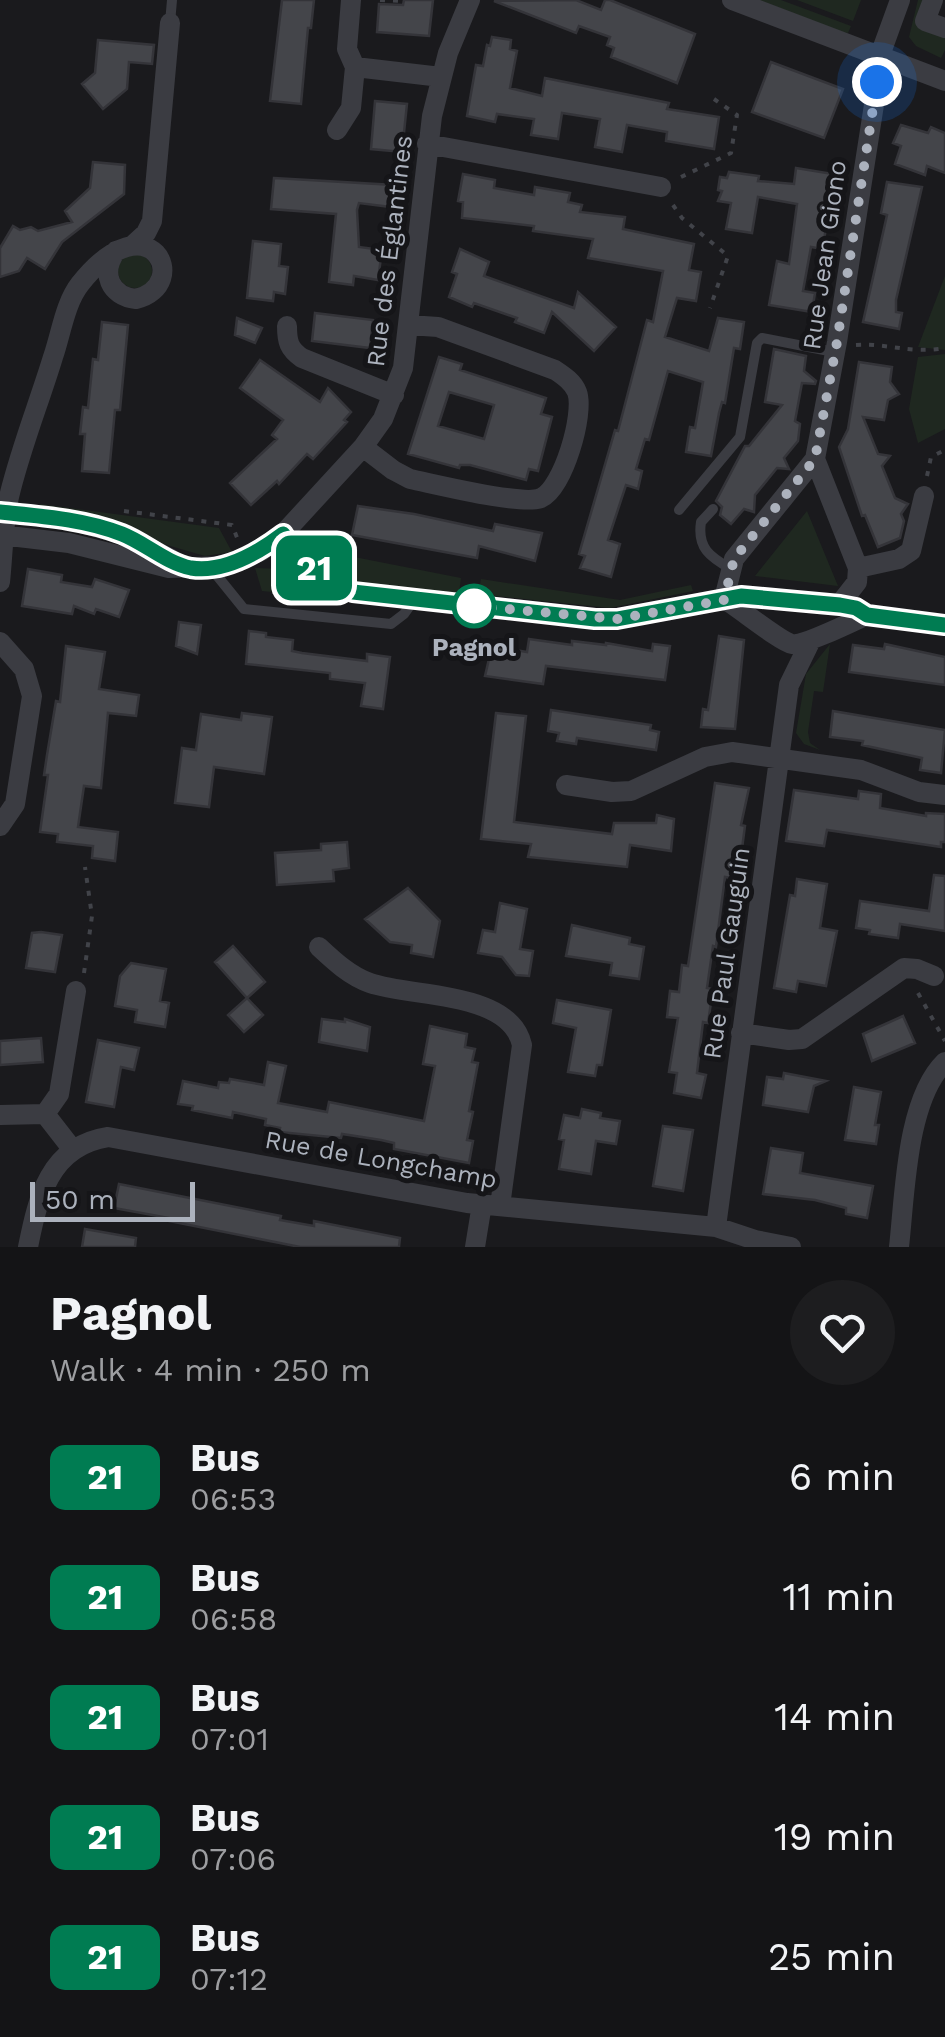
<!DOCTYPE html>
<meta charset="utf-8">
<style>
body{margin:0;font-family:"Work Sans",sans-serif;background:#1d1d1f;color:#f1f3f6;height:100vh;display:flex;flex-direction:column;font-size:38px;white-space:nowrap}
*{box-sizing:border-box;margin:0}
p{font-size:32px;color:#9d9ea1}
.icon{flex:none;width:55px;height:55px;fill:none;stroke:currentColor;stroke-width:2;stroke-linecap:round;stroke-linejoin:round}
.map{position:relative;height:1247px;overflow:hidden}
.sheet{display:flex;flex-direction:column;background:#141416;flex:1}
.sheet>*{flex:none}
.badge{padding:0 20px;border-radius:15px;font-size:35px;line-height:65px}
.scale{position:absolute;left:30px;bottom:25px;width:165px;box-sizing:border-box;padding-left:10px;border:5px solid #acb2bd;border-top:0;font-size:28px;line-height:35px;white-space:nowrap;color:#acb2bd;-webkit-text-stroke:8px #151518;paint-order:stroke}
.you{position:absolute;width:50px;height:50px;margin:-25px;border:8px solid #fff;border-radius:50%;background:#1a73e8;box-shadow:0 0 0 15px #1a73e833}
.map>.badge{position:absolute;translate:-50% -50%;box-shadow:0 0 0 5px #fff}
.round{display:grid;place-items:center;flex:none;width:105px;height:105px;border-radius:52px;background:#1d1d1f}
.headline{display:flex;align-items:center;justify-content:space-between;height:170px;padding:0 50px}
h1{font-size:48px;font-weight:700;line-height:75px}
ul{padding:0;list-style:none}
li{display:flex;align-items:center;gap:30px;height:120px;padding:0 50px}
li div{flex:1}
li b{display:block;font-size:38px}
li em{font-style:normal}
li .badge{min-width:110px;font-weight:700;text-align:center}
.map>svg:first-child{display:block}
.green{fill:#1f2820}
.building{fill:#44454a;stroke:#343439;stroke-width:2.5;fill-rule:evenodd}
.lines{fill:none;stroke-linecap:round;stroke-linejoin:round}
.path{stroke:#414349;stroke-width:4;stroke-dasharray:5 8;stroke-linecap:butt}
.lane{stroke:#3b3c42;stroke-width:10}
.street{stroke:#3b3c42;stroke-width:20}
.line-casing{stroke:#fff;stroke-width:22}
.line{stroke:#007c52;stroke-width:15}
.walk{stroke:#acb2bd;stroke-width:10;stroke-dasharray:0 18}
.stop-dot{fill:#fff;stroke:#007c52;stroke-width:5}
.labels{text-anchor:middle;stroke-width:10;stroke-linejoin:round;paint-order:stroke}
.street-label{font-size:25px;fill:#acb2bd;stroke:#151518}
.stop-label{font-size:25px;font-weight:bold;fill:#acb2bd;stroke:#151518}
</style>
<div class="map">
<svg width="945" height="1247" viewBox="0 0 945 1247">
<rect width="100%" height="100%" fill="#1a1a1d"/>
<path class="green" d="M 759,0 L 781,0 L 851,26 L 848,33 L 842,32 Z
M 797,0 L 861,0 L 853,21 Z
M 918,0 L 933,0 L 925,21 L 945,28 L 945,50 L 941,58 L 916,46 L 909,37 Z
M118 271a17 17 0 1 1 34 0a17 17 0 1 1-34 0Z
M 945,276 L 945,350 L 918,347 Z
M 945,354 L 945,429 L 918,443 L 909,409 L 918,357 Z
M 40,504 L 219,528 L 232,552 L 205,556 L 42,509 Z
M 807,511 L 838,586 L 755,576 Z
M 344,555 L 461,578 L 459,593 C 419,589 370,591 334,572 Z
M 255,568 L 283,569 L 312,582 L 301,595 L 262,591 Z
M 481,579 L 620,600 L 691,585 L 693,591 L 610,608 L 478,594 Z
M 830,644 L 823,692 L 814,691 L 808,732 L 810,743 L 820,750 L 804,744 L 796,733 L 806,674 Z"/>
<path class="building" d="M 282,0 L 314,0 L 311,28 L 308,28 L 301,104 L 270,101 Z
M 404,0 L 433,0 L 429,36 L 377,32 L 379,4 L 403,5 Z
M 576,0 L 601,10 L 605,0 L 610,0 L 695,34 L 677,83 L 611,57 L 614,48 L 607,45 L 610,37 L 579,26 L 576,33 L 494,1 Z
M 492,37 L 511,40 L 510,49 L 517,51 L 510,88 L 542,96 L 545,78 L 669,103 L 667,109 L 719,117 L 714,149 L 666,141 L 667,132 L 627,125 L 622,152 L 595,147 L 600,119 L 562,113 L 558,139 L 531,135 L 534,119 L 497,114 L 495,122 L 467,116 L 476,65 L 483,66 L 487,45 L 490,46 Z
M 98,40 L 154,45 L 152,64 L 129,62 L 127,89 L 103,109 L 82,84 L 95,73 Z
M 771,62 L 843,89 L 824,138 L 752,112 Z
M 375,101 L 407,104 L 402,152 L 371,149 Z
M 901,125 L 928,133 L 931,127 L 945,133 L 945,173 L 927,166 L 925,175 L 895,164 L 901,146 L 893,143 Z
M 93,162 L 125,165 L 124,194 L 62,242 L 45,269 L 27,258 L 19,271 L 0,277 L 0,248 L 13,226 L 20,230 L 31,227 L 38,231 L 72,222 L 65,211 L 90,188 Z
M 796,168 L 833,174 L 823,249 L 811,247 L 803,291 L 815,293 L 812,312 L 769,305 L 777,261 L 789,264 L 797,204 L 758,197 L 752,233 L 726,229 L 731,203 L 718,201 L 722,191 L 718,190 L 720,177 L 727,178 L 729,172 L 759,176 L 758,181 L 794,184 Z
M 463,174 L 495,180 L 494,188 L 534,195 L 535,187 L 570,193 L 568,202 L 582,205 L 580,212 L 625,217 L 623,229 L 694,244 L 689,270 L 701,272 L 696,301 L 677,298 L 665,337 L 709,351 L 718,318 L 744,322 L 740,349 L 734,348 L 725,403 L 722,402 L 719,413 L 711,456 L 686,452 L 690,427 L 695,428 L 703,382 L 668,371 L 649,440 L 645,439 L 636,469 L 642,471 L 638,489 L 626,485 L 608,540 L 620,544 L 611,577 L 580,568 L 585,556 L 579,554 L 615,430 L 618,431 L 647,320 L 653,322 L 663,271 L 588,258 L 593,239 L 533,231 L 534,226 L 462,218 L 463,202 L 458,201 Z
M 274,178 L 394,185 L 391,207 L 359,203 L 357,210 L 359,247 L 382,250 L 378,280 L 354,276 L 353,285 L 329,282 L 336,214 L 271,209 Z
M 887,182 L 922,187 L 896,300 L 896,312 L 902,313 L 899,329 L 863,322 L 887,215 L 881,213 Z
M 253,241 L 281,244 L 279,266 L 288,267 L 285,294 L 274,292 L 273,301 L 247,298 Z
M 460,249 L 489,262 L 484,276 L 574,308 L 578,292 L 616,327 L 594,351 L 552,312 L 544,333 L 515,322 L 517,318 L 474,303 L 472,307 L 449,297 L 457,274 L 452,272 Z
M 315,313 L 373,320 L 370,348 L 312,341 Z
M 237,318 L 262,328 L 255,343 L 235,335 Z
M 102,322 L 128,325 L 120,410 L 115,410 L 109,473 L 82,471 L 85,434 L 80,434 L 83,407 L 88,408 L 93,359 L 98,360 Z
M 774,349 L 806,356 L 804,371 L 816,381 L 815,384 L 802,383 L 795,421 L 800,424 L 798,441 L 784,458 L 789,469 L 777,468 L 755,495 L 754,512 L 744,509 L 731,524 L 720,515 L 722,507 L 716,501 L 745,446 L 749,446 L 782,405 L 765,402 Z
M 439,357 L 462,364 L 460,370 L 546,398 L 541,414 L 552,417 L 538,471 L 529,469 L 526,480 L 470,465 L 460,465 L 459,468 L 408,454 ZM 449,392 L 494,405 L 484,439 L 438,426 Z
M 260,360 L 320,402 L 328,388 L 351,412 L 344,420 L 347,422 L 313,459 L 307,454 L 279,484 L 277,481 L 251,505 L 230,483 L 277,439 L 272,435 L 283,420 L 240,388 Z
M 859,362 L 892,367 L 890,382 L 899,394 L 888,400 L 884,420 L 863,417 L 878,454 L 890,456 L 882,466 L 895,498 L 908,504 L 901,514 L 904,521 L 900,538 L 878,547 L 865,515 L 862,516 L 839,447 L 848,429 Z
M 358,506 L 414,514 L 493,531 L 495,524 L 542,533 L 535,561 L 479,546 L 477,558 L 352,535 Z
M 28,569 L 62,575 L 61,582 L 92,587 L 95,579 L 129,590 L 119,617 L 96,609 L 94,614 L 74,606 L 72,614 L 22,606 Z
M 179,622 L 201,625 L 197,654 L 176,646 Z
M 249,631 L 266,633 L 266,637 L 293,640 L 292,651 L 302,653 L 367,661 L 367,654 L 390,657 L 383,709 L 361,706 L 365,683 L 330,679 L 330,673 L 246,664 Z
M 719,636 L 744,640 L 735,729 L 701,727 L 703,709 L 708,710 Z
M 529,639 L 572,645 L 572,641 L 606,645 L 606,643 L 652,651 L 653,644 L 670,646 L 665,680 L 546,666 L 543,684 L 485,676 L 492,646 L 527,652 Z
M 885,644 L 945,657 L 945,685 L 849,672 L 853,645 L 884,649 Z
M 66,646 L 105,652 L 99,689 L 139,695 L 136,716 L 108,713 L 101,788 L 84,786 L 78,827 L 118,832 L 115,861 L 92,858 L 93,846 L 57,842 L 58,834 L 40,832 L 48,775 L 44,775 L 47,755 L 56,701 L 60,702 Z
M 551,710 L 651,725 L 650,730 L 659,732 L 656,750 L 577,738 L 576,744 L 557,741 L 559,733 L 548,731 Z
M 833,711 L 945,730 L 941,773 L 920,770 L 922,758 L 862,745 L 863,741 L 830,737 Z
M 242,713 L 272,717 L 264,774 L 214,767 L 209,807 L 175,803 L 182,748 L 196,750 L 201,714 L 241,720 Z
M 496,713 L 526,716 L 514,822 L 612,834 L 614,823 L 656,823 L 657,815 L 674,819 L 671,851 L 630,845 L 627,867 L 528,857 L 531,844 L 481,839 Z
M 715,783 L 749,788 L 741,825 L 745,826 L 738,879 L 725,877 L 716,947 L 713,946 L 707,988 L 713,989 L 708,1023 L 703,1022 L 697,1073 L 706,1075 L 701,1098 L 674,1093 L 677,1073 L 669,1072 L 678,1018 L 667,1017 L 670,991 L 679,992 L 682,965 L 688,966 Z
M 794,790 L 858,799 L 859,791 L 881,794 L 880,808 L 926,816 L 926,813 L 945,814 L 945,842 L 941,842 L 941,847 L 827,830 L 824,846 L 786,841 Z
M 347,842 L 349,868 L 333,870 L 334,881 L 277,885 L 275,853 L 321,850 L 321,844 Z
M 934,875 L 945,876 L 945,931 L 900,924 L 898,938 L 869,934 L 870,930 L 856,928 L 860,901 L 929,911 Z
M 797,879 L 827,884 L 820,928 L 837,931 L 826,986 L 798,981 L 796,992 L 774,988 L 790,895 L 795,896 Z
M 408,888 L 440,921 L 433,957 L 411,953 L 412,945 L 390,942 L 365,919 Z
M 500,903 L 527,909 L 520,949 L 533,951 L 529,976 L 516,975 L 502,957 L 478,953 L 483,930 L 495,932 Z
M 572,925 L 630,938 L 629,944 L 644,947 L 639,979 L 610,975 L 612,963 L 566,956 Z
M 41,932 L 62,935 L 55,972 L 26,968 L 32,933 Z
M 233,946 L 265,982 L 247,998 L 215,962 Z
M 131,963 L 166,969 L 160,1001 L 169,1003 L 165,1027 L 135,1022 L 137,1010 L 115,1006 L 120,976 Z
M 247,998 L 263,1015 L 244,1032 L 228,1015 Z
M 557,1000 L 611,1010 L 602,1065 L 597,1065 L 595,1076 L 568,1072 L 576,1028 L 553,1023 Z
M 903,1016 L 915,1043 L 872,1061 L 863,1034 Z
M 322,1019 L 345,1022 L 345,1019 L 370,1027 L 367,1051 L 319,1042 Z
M 430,1026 L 467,1034 L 465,1047 L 475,1049 L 472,1062 L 478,1063 L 469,1111 L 473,1112 L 467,1140 L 473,1141 L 469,1163 L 394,1149 L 394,1143 L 381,1140 L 342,1134 L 341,1138 L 279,1132 L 280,1128 L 265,1125 L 266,1119 L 233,1112 L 232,1118 L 192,1110 L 193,1106 L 178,1104 L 183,1081 L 218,1088 L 219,1082 L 229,1083 L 230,1079 L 264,1085 L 268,1062 L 286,1066 L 278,1103 L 327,1112 L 329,1102 L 424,1121 L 435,1066 L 423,1064 Z
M 41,1038 L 43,1062 L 0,1065 L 0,1041 Z
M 98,1040 L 139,1048 L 134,1070 L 121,1067 L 114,1107 L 86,1102 Z
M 784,1073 L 826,1081 L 814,1086 L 808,1112 L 763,1105 L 767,1077 L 783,1079 Z
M 854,1087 L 881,1092 L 875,1125 L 879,1125 L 876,1144 L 845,1140 Z
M 582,1109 L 601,1113 L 600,1118 L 620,1121 L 616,1144 L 596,1141 L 591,1174 L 559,1169 L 564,1140 L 559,1139 L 564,1115 L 580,1118 Z
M 663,1126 L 693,1130 L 683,1191 L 653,1186 Z
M 771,1148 L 803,1153 L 800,1173 L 873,1186 L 867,1218 L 846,1214 L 846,1208 L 815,1200 L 763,1194 Z
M 119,1184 L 281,1216 L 280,1220 L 314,1226 L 314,1221 L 400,1238 L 399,1247 L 300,1247 L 169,1221 L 169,1218 L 114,1208 Z
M 85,1229 L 136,1238 L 135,1247 L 82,1247 Z"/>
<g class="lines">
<path class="path" d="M 380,0 L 404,1
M 681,177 L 731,153 L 737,115 L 714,99
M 673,205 L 682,218 L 728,256 L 710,308
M 856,345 C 888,343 909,354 945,348
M 927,476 L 931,457 L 945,450
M 124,511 L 232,525 L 238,540
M 84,973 L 92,916 L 85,867
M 918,993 L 945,1041"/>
<path class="lane" d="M 170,23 L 172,0
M 713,509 L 701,522 C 697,548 710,557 731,569
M 679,510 L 740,437 L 757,343 L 762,338 L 834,352
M 210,567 L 244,609 L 391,624 L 404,614 L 414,600"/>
<path class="street" d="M 351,0 L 347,49 L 355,67 L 441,77
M 732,0 L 945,81
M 933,0 L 925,21 L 945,28
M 337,130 L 351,108 L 355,67
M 427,144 L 661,187
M 134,244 L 146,233 L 152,221 L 170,23
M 287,326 C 287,342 289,349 302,358 L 394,395
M 363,447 L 393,470 L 410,479 C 435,484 523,506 541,498 C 563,489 585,413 577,392 C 573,382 564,376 555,370 L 438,327 L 409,325
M 815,459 L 858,568 L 857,582 L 839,605
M 0,512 L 71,520 L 121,534 L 171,559
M 283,534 L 292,549 L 323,576 L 353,592 L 595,619 L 617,619 L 741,596 L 839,605 L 857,608 L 867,615 L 945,625
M 0,535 L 69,543 L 169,568 L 223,566 L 261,551 L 283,534 L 363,447 L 383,419 L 403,368 L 432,116 L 448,53 L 470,0
M 858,568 L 899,559 L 911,551 L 924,496
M 0,582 C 3,554 3,525 9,497 C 20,450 39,403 53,357 C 61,334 65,303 80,284 C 150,196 193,285 136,299 C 110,296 100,273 116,251
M 724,599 L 734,559 L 815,459 L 837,342 L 883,47 L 900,0
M 724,599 C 739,608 781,642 792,644 C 803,646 854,621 867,615
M 0,642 L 24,669 L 32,696 L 15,804 L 0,826
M 566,785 L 612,792 L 631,791 L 705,757 L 732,752 L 861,770 L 919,792 L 945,795
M 319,947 C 334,961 350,976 370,983 C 414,998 510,991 522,1045 L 500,1206
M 741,1033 L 789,1040 L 802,1039 L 904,968 L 917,969 L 934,976
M 45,1114 L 59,1094 L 76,991
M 0,1115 L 45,1114 L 73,1150
M 716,1227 L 789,685 L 811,640
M 28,1247 C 38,1198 49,1146 108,1137 L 467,1203 L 716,1227 L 755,1240 L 791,1247
M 475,1247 L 482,1204
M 899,1247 C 905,1195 906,1100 945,1062"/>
</g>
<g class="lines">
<defs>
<path id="line" d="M 0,512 C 40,516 84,519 122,534 C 145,543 166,563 191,568 C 224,573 258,553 283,534 L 292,548 L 323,576 L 353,592 L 595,619 L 617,619 L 741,596 L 840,605 L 856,608 L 867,615 L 945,625"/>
</defs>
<use href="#line" class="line-casing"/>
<use href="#line" class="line"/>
<path class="walk" d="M 474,606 L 617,619 L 724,600 L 734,559 L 815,459 L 837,342 L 877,82"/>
</g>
<circle class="stop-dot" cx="474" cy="606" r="20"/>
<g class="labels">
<g class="street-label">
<text transform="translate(389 251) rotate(-83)" y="9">Rue des Églantines</text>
<text transform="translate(824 255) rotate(-82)" y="9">Rue Jean Giono</text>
<text transform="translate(726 953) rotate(-82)" y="9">Rue Paul Gauguin</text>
<text transform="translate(381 1159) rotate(10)" y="9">Rue de Longchamp</text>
</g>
<g class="stop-label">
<text x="474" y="656">Pagnol</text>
</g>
</g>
</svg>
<div class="scale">50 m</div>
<div class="you" style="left:877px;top:82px"></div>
<b class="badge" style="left:314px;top:568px;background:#007c52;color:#fff">21</b>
</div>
<section class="sheet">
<div class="headline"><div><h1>Pagnol</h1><p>Walk · 4 min · 250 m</p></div><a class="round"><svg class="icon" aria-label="heart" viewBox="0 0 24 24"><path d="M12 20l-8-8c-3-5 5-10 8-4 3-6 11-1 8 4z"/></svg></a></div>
<ul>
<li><span class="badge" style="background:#007c52;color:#fff">21</span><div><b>Bus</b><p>06:53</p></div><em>6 min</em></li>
<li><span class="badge" style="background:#007c52;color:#fff">21</span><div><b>Bus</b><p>06:58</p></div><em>11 min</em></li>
<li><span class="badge" style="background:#007c52;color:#fff">21</span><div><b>Bus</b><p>07:01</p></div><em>14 min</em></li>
<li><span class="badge" style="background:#007c52;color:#fff">21</span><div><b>Bus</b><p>07:06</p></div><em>19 min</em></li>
<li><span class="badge" style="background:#007c52;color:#fff">21</span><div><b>Bus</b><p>07:12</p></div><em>25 min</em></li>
</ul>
</section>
